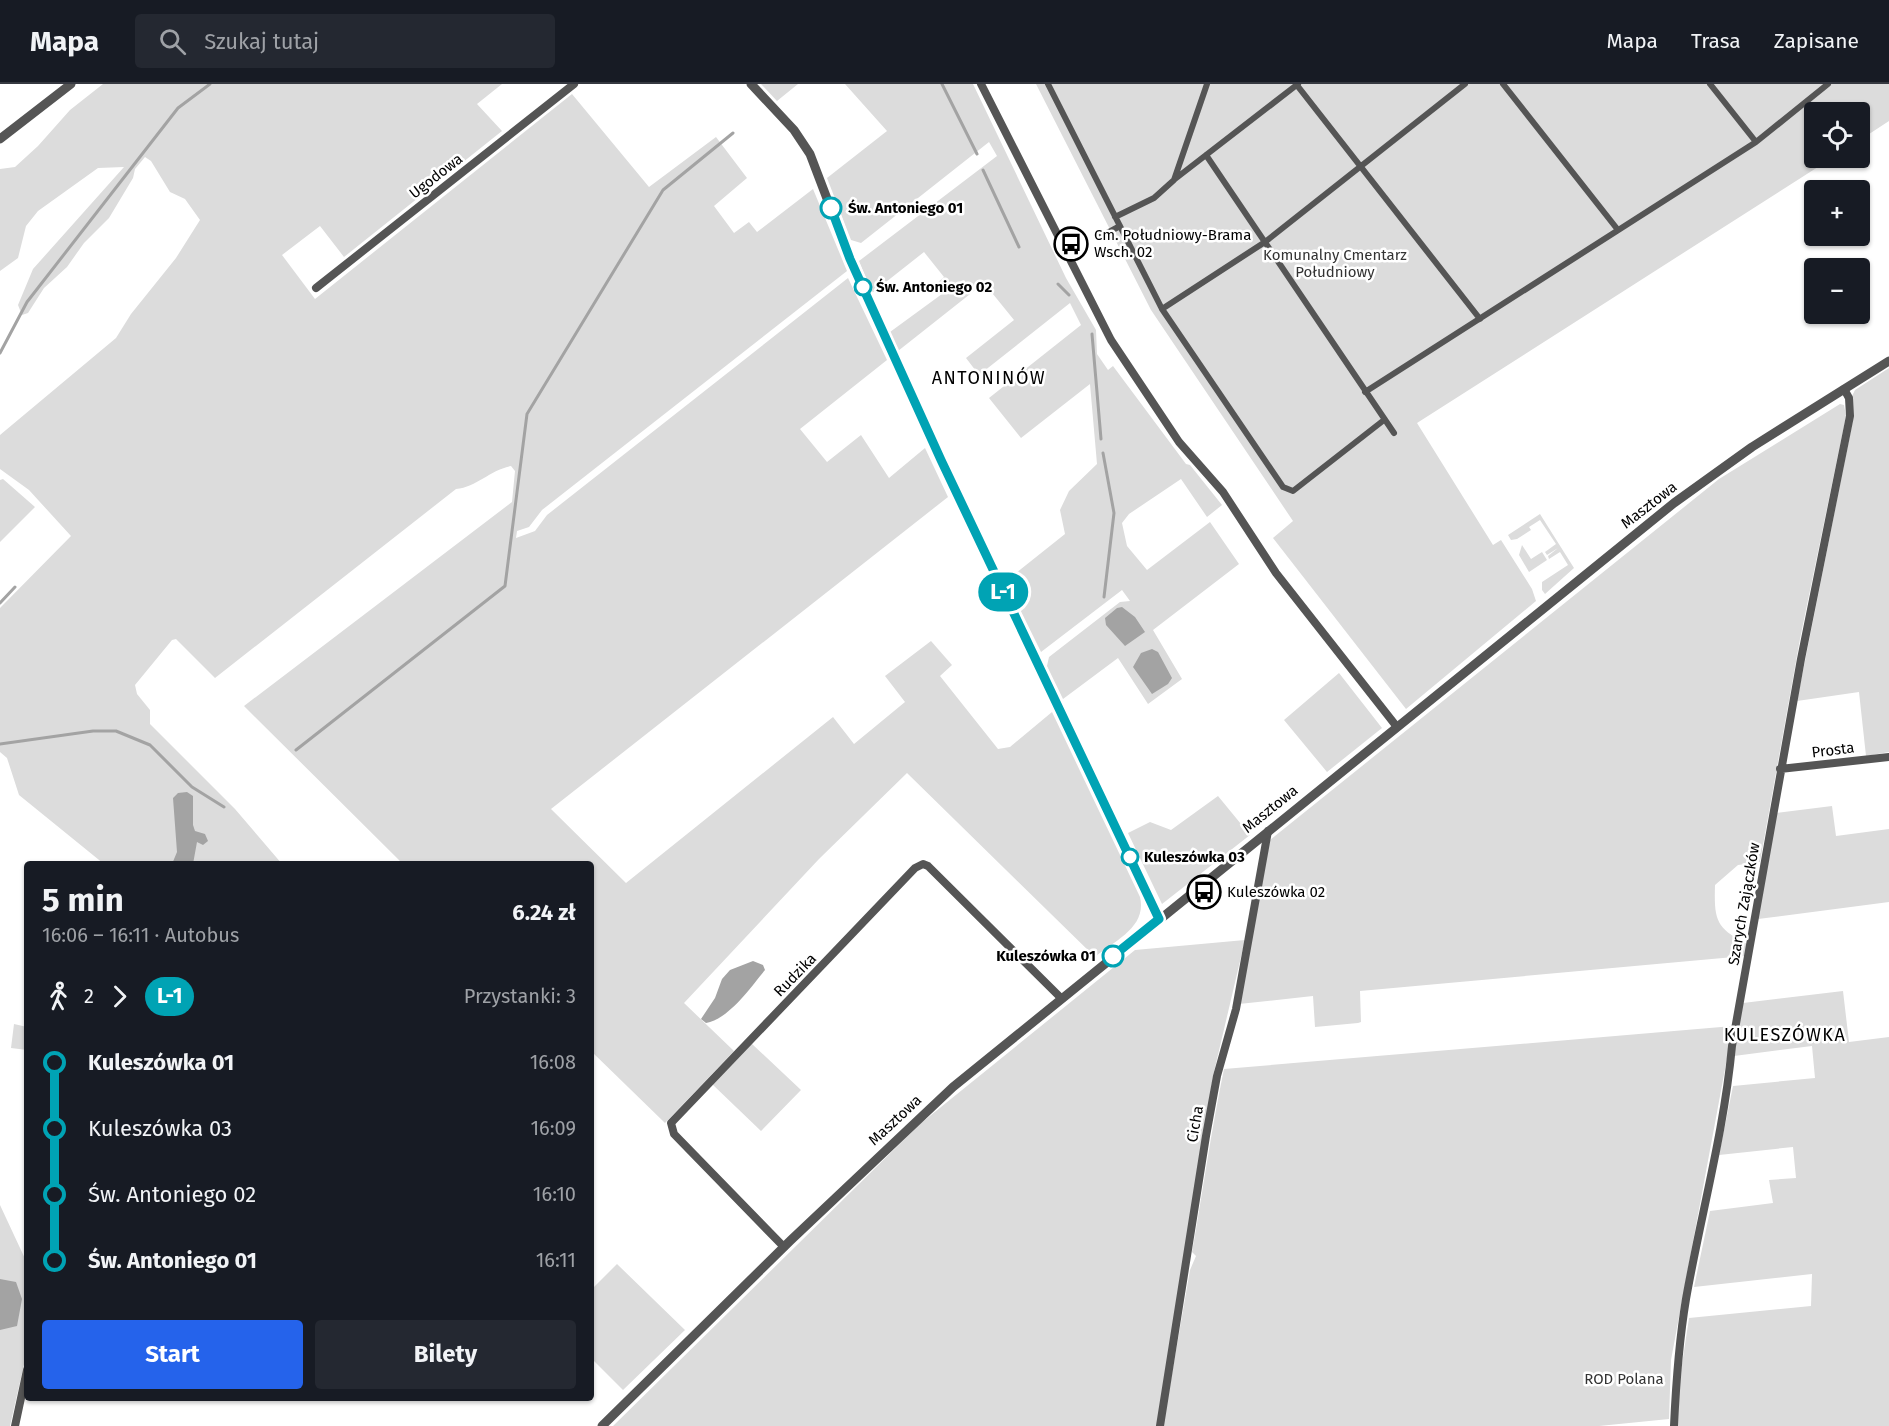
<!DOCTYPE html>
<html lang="pl">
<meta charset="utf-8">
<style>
body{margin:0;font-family:"Fira Sans",sans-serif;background:#242831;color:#f1f3f6;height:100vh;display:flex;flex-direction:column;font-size:22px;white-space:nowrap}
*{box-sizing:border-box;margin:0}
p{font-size:20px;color:#9ea1a6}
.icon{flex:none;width:33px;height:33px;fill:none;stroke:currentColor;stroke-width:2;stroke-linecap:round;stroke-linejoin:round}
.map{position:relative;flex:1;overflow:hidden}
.details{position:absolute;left:24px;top:777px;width:570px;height:540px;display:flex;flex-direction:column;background:#171b24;border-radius:6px;box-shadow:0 2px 4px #0004}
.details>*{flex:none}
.badge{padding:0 12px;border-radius:20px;font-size:21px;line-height:39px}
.controls{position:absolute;left:1804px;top:18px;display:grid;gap:12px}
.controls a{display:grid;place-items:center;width:66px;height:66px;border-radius:6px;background:#171b24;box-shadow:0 2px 4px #0004;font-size:30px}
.map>.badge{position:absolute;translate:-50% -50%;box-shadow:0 0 0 3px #fff}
.legs{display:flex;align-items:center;gap:9px;height:66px;padding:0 18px;font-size:20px}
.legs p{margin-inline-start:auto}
.headline{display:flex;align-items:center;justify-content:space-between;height:102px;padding:0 18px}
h1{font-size:33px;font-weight:700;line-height:45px}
.primary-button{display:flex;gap:12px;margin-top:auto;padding:12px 18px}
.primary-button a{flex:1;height:69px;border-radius:6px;background:#2563eb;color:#fff;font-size:24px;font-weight:700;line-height:69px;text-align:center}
.primary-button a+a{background:#242831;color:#f1f3f6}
ul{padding:0 18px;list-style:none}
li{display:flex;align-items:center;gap:21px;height:66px;font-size:22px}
li i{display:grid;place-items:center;width:9px;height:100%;margin:0 8px;background:currentColor}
li i::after{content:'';width:15px;height:15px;margin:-8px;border:4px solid;border-radius:50%;background:#171b24}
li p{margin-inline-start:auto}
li:first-child i{background:linear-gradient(#0000 50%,currentColor 0)}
li:last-child i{background:linear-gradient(currentColor 50%,#0000 0)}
header{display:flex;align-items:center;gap:36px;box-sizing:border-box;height:84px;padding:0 30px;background:#171b24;border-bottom:2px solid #363941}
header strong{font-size:28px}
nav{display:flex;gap:33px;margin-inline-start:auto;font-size:21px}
.search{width:420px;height:54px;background:#242831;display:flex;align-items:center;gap:15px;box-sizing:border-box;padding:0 21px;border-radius:6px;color:#9ea1a6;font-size:22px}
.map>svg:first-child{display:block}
.green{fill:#dcdcdc}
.water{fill:#a3a3a3}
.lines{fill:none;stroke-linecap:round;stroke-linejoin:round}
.stream{stroke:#a3a3a3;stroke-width:3}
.pedestrian{stroke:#555;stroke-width:6}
.minor{stroke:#555;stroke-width:8}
.tertiary{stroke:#555;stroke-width:9}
.line-1-casing{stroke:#fff;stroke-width:14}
.line-1{stroke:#00a3b4;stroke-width:9}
.stop-1-dot{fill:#fff;stroke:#00a3b4;stroke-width:3}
.labels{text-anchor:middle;stroke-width:5;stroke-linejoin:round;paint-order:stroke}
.street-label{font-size:15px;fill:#000;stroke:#fff}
.stop-label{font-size:15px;font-weight:bold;fill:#000;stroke:#fff;text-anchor:start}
.poi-label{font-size:15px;fill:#000;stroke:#fff;text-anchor:start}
.park-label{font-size:15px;fill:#333;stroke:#fff}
.quarter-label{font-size:18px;letter-spacing:1.5px;fill:#000;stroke:#fff}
</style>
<header>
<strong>Mapa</strong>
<div class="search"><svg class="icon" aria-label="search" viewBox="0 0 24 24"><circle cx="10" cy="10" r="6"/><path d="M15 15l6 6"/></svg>Szukaj tutaj</div>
<nav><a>Mapa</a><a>Trasa</a><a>Zapisane</a></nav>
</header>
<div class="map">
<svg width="1889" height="1342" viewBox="0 0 1889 1342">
<rect width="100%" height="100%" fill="#fff"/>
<path class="green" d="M 103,0 L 502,0 L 477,20 L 502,47 L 344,173 L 320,142 L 282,171 L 315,215 L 572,10 L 649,103 L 716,53 L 747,94 L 714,122 L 734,149 L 749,138 L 757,148 L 813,105 L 847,187 L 542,426 L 529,443 L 517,447 L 516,454 L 535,447 L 547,431 L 848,194 L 887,276 L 800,345 L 827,378 L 861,351 L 889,394 L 925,364 L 948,413 L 551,725 L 626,799 L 833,633 L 854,660 L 905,618 L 885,592 L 931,557 L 952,581 L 940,592 L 998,665 L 1010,663 L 1052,628 L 1140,813 C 1147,843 1116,856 1095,873 L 907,689 L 819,775 L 684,919 L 734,967 L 665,1039 L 591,967 L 591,780 L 403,780 L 244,622 L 512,418 L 515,387 L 511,382 C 490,386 477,403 456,405 L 215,594 L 176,555 L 172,556 L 135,601 L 137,610 L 150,626 L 150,640 L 235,725 L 282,780 L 104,780 L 19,711 L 7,674 L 0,668 L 0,524 L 71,452 L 29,406 L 0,385 L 0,351 L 116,254 L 131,230 L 176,174 L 200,136 L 185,115 L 170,108 L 151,77 L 145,73 L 135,85 L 133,94 L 109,134 L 84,159 L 67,183 L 44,204 L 28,229 L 22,231 L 18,221 L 33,185 L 124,83 L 98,84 L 38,127 L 26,142 L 18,174 L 0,187 L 0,85 L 15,83 L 38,62 L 70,26 Z
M 761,0 L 798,0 L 777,17 Z
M 845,0 L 973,0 L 1066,194 L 1096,246 L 1097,270 L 1108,286 L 1113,282 L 1186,380 L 1190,381 L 1222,421 L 1207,433 L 1181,395 L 1129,430 L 1122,439 L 1127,462 L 1147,486 L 1210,438 L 1239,480 L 1153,546 L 1182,595 L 1148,620 L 1118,574 L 1063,615 L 1047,582 L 1049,573 L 1120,518 L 1130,517 L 1122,506 L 1041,568 L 1006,497 L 1065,450 L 1060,426 L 1069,407 L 1097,380 L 1090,300 L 1021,354 L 989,314 L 1081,241 L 1070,219 L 979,291 L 966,274 L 1014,236 L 984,199 L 898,267 L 890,248 L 942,210 L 936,200 L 944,193 L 924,168 L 872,209 L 859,177 L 997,72 L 989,58 L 861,159 L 851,156 L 827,94 L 887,47 Z
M 1036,0 L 1889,0 L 1889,37 L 1860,56 L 1860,28 L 1815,28 L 1815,74 L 1832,74 L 1417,339 L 1493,461 L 1501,456 L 1532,505 L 1536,517 L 1406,625 L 1273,454 L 1293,437 L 1151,226 Z
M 1889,284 L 1889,668 L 1866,672 L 1859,608 L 1797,617 L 1853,336 L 1852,312 L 1855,306 Z
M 1840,320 L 1844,321 L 1846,332 L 1800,555 L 1760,778 L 1738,781 L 1715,801 C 1714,837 1716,844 1749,861 L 1745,872 L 1360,907 L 1361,938 L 1358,939 L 1315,943 L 1313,912 L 1239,920 L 1270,756 L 1719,395 Z
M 3,395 L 35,423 L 0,458 L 0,396 Z
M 1540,430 L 1574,484 L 1545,510 L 1542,506 L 1542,498 L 1568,481 L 1560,468 L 1549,475 L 1548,472 L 1558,464 L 1547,471 L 1545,468 L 1556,460 L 1540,436 L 1529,443 L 1531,446 L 1517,455 L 1511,456 L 1508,451 Z
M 1522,461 L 1531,475 L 1542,468 L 1547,476 L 1529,488 L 1519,471 Z
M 1339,589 L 1382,644 L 1327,688 L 1284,636 Z
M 1218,712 L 1250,751 L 1162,820 L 1128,749 L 1150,738 L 1171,746 Z
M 1832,722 L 1836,752 L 1889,745 L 1889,818 L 1758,835 L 1776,729 Z
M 1245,856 L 1213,992 L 1157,1342 L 613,1342 L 920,1040 L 1135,866 Z
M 1843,907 L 1849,958 L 1889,953 L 1889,1342 L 1678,1342 L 1679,1300 L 1689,1234 L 1811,1222 L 1812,1190 L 1694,1203 L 1710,1127 L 1773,1119 L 1769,1096 L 1796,1094 L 1793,1063 L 1719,1071 L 1733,1002 L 1815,994 L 1812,962 L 1734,972 L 1743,919 Z
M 14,940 L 27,943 L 27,966 L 11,964 Z
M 1733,942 L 1671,1276 L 1669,1335 L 1599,1342 L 1163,1342 L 1190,1186 L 1196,1172 L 1192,1168 C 1203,1106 1211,1047 1224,985 Z
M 751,959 L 801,1006 L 761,1047 L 712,1000 Z
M 0,1121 L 27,1179 L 27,1267 L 10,1342 L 0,1342 Z
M 617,1180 L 685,1246 L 623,1306 L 591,1274 L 591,1206 Z"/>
<path class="water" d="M 1122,523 L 1135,533 L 1145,548 L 1125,562 L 1106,541 L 1105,534 L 1117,524 Z
M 1152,565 L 1158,568 L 1172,594 L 1168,600 L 1152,610 L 1133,583 L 1141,569 Z
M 187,708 L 193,712 L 193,741 L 195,747 L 205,750 L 208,757 L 203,761 L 197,758 L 193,780 L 172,780 L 177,768 L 173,714 L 178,709 Z
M 753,877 L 763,881 L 765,886 C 751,903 729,935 706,939 L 701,935 L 715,914 L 722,895 L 730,886 Z
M 0,1195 L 16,1198 L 22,1215 L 17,1242 L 0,1246 Z"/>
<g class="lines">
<path class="stream" d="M 942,0 L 977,70
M 983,86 L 1019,163
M 1058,200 L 1069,211
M 1092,250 L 1101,355
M 0,269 L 27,218 L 178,24 L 210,0
M 1103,369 L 1114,429 L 1104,513
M 0,519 L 15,503
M 0,660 L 93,647 L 116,647 L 150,661 L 192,703 L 224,723
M 296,666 L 505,502 L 527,330 L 663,106 L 733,49"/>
<path class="pedestrian" d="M 1048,0 L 1162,225 L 1283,403 L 1293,407 L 1384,336
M 1296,0 L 1480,235
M 1503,0 L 1618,146
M 1710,0 L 1756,58
M 1206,71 L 1394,349
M 1175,95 L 1298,0
M 1115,133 L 1154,114 L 1174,96 L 1207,0
M 1098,154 L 1120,142
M 1162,225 L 1265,158 L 1465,0
M 1365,308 L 1756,58 L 1828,0"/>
<path class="minor" d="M 981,0 L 1111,256 L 1179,358 L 1223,408 L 1276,489 L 1397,643
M 316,204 L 574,0
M 1780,685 L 1889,673
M 784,1163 L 674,1050 L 671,1039 L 915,784 L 923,780 L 928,782 L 1061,914
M 15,1342 L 27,1286
M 1160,1342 L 1206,1052 L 1217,992 L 1236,925 L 1268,747
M 1674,1342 C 1676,1299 1679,1257 1686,1215 C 1701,1130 1724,1048 1732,962 L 1801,575 L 1850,332 L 1849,314 L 1844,305"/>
<path class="tertiary" d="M 751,0 L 794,46 L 810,70 L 850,175 L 941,376 L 1159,835
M 0,55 L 71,0
M 602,1342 L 791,1156 L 953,1003 L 1674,419 L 1752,363 L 1889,277"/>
</g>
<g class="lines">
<defs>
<path id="line-1" d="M 831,124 L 850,175 L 941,376 L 1159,835 L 1113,872"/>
</defs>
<use href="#line-1" class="line-1-casing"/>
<use href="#line-1" class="line-1"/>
</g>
<defs>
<symbol id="bus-ring" viewBox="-11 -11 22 22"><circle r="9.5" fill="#fff" stroke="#000" stroke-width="1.5"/><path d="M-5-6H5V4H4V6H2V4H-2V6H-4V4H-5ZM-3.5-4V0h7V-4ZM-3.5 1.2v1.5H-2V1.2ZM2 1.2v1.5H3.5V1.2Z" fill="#000"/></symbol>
</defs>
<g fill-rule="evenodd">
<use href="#bus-ring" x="1052" y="141" width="38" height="38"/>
<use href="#bus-ring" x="1185" y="789" width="38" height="38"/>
</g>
<g class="stop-1-dot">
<circle cx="831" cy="124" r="10"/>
<circle cx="863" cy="203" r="8"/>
<circle cx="1130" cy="773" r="8"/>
<circle cx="1113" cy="872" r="10"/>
</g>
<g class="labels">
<g class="street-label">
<text transform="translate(436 92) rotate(-38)" y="5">Ugodowa</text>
<text transform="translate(1649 421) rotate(-38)" y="5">Masztowa</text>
<text transform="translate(1833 666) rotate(-7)" y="5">Prosta</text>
<text transform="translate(1270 725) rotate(-39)" y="5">Masztowa</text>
<text transform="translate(1744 820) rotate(-80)" y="5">Szarych Zajączków</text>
<text transform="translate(795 891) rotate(-46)" y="5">Rudzika</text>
<text transform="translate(895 1036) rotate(-43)" y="5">Masztowa</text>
<text transform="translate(1195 1040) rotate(-80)" y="5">Cicha</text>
</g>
<g class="stop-label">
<text x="848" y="129">Św. Antoniego 01</text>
<text x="876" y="208">Św. Antoniego 02</text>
<text x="1144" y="778">Kuleszówka 03</text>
<text x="1096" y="877" text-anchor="end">Kuleszówka 01</text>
</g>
<g class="poi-label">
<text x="1094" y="156">Cm. Południowy-Brama<tspan x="1094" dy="17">Wsch. 02</tspan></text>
<text x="1227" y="813">Kuleszówka 02</text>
</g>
<g class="park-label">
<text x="1335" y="176">Komunalny Cmentarz<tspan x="1335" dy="17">Południowy</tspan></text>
<text x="1624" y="1300">ROD Polana</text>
</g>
<g class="quarter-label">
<text x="989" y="300">ANTONINÓW</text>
<text x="1785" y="957">KULESZÓWKA</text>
</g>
</g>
</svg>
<div class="controls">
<a><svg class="icon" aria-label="locate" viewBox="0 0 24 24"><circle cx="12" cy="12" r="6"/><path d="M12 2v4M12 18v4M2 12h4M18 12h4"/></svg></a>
<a>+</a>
<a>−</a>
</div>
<b class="badge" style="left:1003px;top:508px;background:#00a3b4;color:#fff">L-1</b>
<section class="details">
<div class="headline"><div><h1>5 min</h1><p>16:06 – 16:11 · Autobus</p></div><b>6.24 zł</b></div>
<div class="legs"><svg class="icon" aria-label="walk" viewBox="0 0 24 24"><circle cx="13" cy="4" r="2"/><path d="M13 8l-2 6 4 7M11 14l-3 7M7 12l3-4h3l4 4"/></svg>2<svg class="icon" aria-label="forward" viewBox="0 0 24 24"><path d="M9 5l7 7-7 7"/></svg><b class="badge" style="background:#00a3b4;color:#fff">L-1</b><p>Przystanki: 3</p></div>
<ul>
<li><i style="color:#00a3b4"></i><b>Kuleszówka 01</b><p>16:08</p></li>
<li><i style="color:#00a3b4"></i><span>Kuleszówka 03</span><p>16:09</p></li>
<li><i style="color:#00a3b4"></i><span>Św. Antoniego 02</span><p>16:10</p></li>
<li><i style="color:#00a3b4"></i><b>Św. Antoniego 01</b><p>16:11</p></li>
</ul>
<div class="primary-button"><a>Start</a><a>Bilety</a></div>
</section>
</div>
